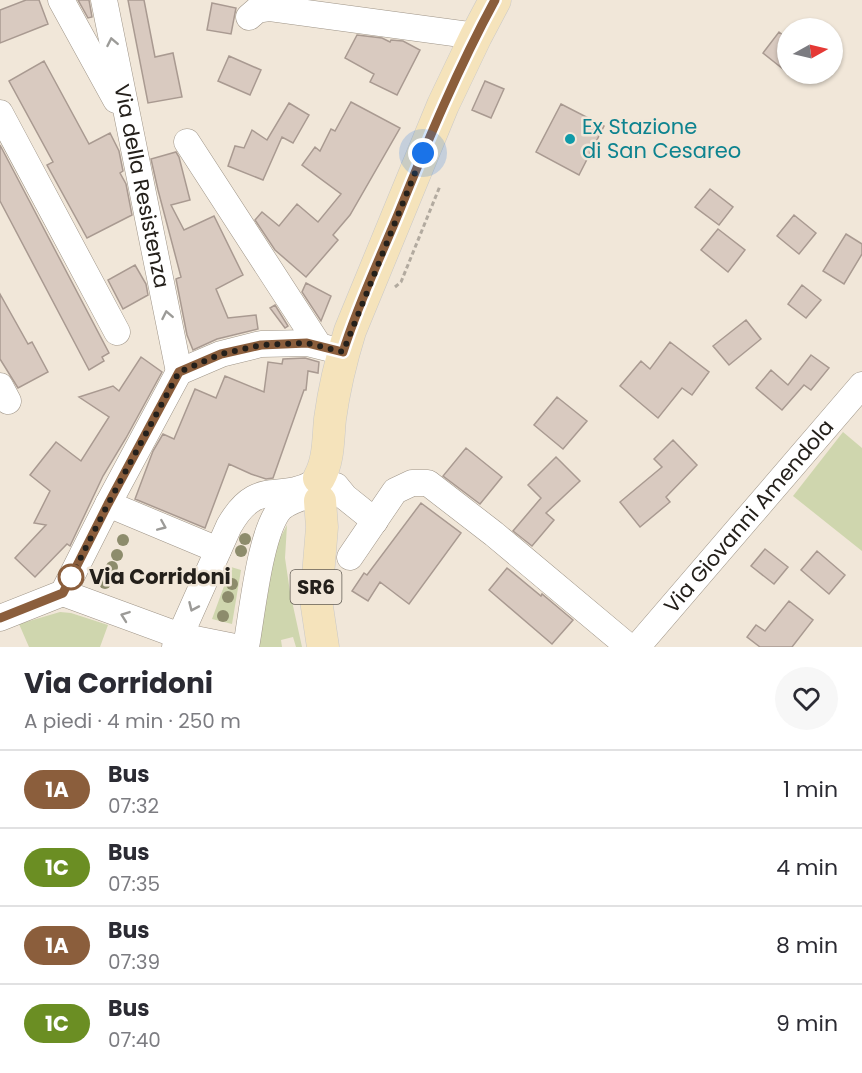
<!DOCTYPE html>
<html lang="it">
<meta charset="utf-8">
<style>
body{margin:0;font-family:Poppins,sans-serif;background:#f7f7f7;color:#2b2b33;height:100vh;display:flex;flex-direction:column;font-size:22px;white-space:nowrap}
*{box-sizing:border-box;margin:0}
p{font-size:20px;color:#7c7c81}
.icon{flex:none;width:33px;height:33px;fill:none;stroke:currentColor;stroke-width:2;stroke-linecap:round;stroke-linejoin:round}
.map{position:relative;height:647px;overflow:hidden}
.details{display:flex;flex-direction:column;background:#fff;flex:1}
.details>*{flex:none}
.badge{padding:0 12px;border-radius:20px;font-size:21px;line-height:39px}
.needle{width:39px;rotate:82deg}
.buttons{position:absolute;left:777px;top:18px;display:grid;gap:12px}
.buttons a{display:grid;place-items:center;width:66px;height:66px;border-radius:50%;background:#fff;box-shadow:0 2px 4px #0004;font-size:30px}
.you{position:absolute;width:30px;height:30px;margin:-15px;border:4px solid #fff;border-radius:50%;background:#1a73e8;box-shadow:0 0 0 9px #1a73e833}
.map>.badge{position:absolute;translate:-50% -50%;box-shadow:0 0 0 3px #fff}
.round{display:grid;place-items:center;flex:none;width:63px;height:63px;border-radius:32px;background:#f7f7f7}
.headline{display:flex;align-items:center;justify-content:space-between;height:102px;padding:0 24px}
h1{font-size:28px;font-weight:700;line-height:45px}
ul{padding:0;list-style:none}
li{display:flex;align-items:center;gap:18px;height:78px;padding:0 24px;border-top:2px solid #e1e1e2}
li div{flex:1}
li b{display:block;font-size:22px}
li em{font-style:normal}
li .badge{min-width:66px;font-weight:700;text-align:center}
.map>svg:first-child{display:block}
.green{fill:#cfd6ae}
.building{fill:#d9cac0;stroke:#a99a91;stroke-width:1.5}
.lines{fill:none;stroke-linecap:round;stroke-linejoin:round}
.minor-casing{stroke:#9e9487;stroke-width:27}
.major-casing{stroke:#cac9c8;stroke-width:33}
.path{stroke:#b2aa9f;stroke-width:3;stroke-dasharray:4.5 3;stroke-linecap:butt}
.minor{stroke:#fff;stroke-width:26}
.major{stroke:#f5e3bb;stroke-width:32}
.tree{fill:#8d8c6c}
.oneway{stroke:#9c9b98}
.line-casing{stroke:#fff;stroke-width:14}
.line{stroke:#8b5e3c;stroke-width:9}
.walk{stroke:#24201b;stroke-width:6;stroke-dasharray:0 10.8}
.culture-dot{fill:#0f9aa8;stroke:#f1e7d9;stroke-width:2}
.stop-dot{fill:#fff;stroke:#8b5e3c;stroke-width:3}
.labels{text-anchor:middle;stroke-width:5;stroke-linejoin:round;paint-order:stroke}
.shield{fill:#f1e7d9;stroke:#625c54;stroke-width:1.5}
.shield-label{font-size:20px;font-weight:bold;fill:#24201b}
.culture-label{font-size:21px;fill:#0d838f;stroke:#f1e7d9;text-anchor:start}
.street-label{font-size:21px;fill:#24201b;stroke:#f1e7d9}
.stop-label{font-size:21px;font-weight:bold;fill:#24201b;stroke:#f1e7d9;text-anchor:start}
</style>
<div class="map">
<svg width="862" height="647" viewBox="0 0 862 647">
<rect width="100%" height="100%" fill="#f1e7d9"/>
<path class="green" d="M 843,432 L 862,448 L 862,551 L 793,496 Z
M 287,525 L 285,558 L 290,592 L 302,647 L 296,647 L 293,637 L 281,640 L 282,647 L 258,647 L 276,546 Z
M 231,567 L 241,570 L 232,624 L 212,619 Z
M 60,612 L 71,613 L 108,625 L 100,647 L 29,647 L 19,624 Z"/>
<path class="building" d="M 26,0 L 39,0 L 48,24 L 0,43 L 0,10 Z
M 78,0 L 89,0 L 92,17 L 88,18 Z
M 128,0 L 144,0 L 155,57 L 173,53 L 182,97 L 148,103 Z
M 212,3 L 236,8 L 231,34 L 207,30 Z
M 779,32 L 788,39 L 788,73 L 763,53 Z
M 357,35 L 382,38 L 390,42 L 391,40 L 403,41 L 420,50 L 397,95 L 370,82 L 374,74 L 345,58 Z
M 229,56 L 261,70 L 250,95 L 218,81 Z
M 44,61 L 89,144 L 110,133 L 119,151 L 123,171 L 120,173 L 126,184 L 132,215 L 87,238 L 47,165 L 53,162 L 9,81 Z
M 485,81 L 504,89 L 491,118 L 472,110 Z
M 351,102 L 400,128 L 350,215 L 333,235 L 338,240 L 306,277 L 275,250 L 255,220 L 262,212 L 279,226 L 297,204 L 318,222 L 341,194 L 302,165 L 315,147 L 320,151 L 331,129 L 335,131 Z
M 289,103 L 309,115 L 293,143 L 282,137 L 263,180 L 228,166 L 235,146 L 244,148 L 252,130 L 267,140 Z
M 561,104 L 604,126 L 579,175 L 536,152 Z
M 0,145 L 109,353 L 102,357 L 104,361 L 89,370 L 0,201 Z
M 176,152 L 179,157 L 190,200 L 171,205 L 184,230 L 214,216 L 243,275 L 216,289 L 228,318 L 256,315 L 258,329 L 217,339 L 193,350 L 187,335 L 176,279 L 181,277 L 158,190 L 151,159 Z
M 710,189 L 733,207 L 719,225 L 695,207 Z
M 794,215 L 816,233 L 799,254 L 777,236 Z
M 718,229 L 745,250 L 728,272 L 701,250 Z
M 846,234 L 862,244 L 862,254 L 844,284 L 823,271 Z
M 135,265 L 146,284 L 148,295 L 123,309 L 108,280 Z
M 306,283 L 331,296 L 321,321 L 302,292 Z
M 802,285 L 821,300 L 806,318 L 788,304 Z
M 0,294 L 28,344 L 32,342 L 48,372 L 18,388 L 0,359 Z
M 275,305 L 288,326 L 285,328 L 270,308 Z
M 746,320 L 761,339 L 729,365 L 713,346 Z
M 670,342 L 709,372 L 692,395 L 682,388 L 658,418 L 620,386 L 641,361 L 650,369 Z
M 811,355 L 829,368 L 811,390 L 804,385 L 782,410 L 756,388 L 771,370 L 788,385 Z
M 141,357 L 162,372 L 126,438 L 103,476 L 70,546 L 67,544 L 35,577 L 15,558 L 46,525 L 34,523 L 50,491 L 30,475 L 56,442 L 81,461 L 109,417 L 79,397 L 113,386 L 119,391 Z
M 305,358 L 319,362 L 318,373 L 308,371 L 306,390 L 304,390 L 273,478 L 266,479 L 251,474 L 229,464 L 205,528 L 135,499 L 153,451 L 163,434 L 174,439 L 195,389 L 216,398 L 225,376 L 264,392 L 268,362 L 282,364 L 283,359 Z
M 557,397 L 587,421 L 563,449 L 534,425 Z
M 673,440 L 697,465 L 666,497 L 670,502 L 640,527 L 620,502 L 662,467 L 654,459 Z
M 466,448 L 502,477 L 480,504 L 443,476 Z
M 556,457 L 580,481 L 546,513 L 554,520 L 532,546 L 513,531 L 541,498 L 528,485 Z
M 421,503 L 461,533 L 409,604 L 380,582 L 368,601 L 352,591 L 364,573 L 367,575 Z
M 765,549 L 788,567 L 774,584 L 751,566 Z
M 817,551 L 845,575 L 829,594 L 801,570 Z
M 507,568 L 541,596 L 542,594 L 573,620 L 552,644 L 489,590 Z
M 789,601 L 813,620 L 792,647 L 760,647 L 747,637 L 756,625 L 765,631 Z"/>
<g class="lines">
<defs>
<g id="minor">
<path d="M 61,0 L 116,100"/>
<path id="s1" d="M 104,0 L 179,372"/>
<path d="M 249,17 L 257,10 L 270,8 L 476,36"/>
<path d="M 0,113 L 117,332"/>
<path d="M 187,142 L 318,344"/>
<path d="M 0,386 L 8,401"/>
<path d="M 336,486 L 345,497 L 375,521"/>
<path d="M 108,504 L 218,550"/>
<path d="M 350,557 L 395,491 L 412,483 L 428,483 L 494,534 L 629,647"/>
<path d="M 63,593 L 180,636 L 235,647"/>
<path d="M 0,618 L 63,593 L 108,504 L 179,372 L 221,354 L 261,344 L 307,343 L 343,352"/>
<path d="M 175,647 L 229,526 C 257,477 277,503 314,483"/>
<path d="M 246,647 C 252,615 260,530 281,508 C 289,501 300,498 310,495"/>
<path id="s2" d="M 637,647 L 862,385"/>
</g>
<path id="major" d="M 319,478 C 329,460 328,439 330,419 C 334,389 341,360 350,331 L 443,105 L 476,36 L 495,0
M 320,501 L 322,527 L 316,600 L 323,647"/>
</defs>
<use href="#minor" class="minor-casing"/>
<use href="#major" class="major-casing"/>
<path class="path" d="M 395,287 L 401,282 L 440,186"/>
<use href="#minor" class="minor"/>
<use href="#major" class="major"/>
</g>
<g class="tree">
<circle cx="245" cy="539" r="6"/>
<circle cx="123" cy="540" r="6"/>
<circle cx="241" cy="551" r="6"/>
<circle cx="117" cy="555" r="6"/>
<circle cx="112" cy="567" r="6"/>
<circle cx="105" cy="583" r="6"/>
<circle cx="232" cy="584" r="6"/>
<circle cx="228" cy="597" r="6"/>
<circle cx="223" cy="616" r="6"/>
</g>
<defs><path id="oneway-chevron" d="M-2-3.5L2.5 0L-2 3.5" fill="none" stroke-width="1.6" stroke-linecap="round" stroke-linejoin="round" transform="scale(1.5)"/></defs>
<g class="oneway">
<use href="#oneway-chevron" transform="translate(112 42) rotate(-101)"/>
<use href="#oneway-chevron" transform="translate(167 315) rotate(-101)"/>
<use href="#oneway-chevron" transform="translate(162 526) rotate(23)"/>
<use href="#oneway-chevron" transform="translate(193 607) rotate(114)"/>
<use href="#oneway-chevron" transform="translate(125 616) rotate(-160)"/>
</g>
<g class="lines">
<defs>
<path id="line" d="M 0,618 L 63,593 L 108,504 L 179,372 L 221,354 L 261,345 L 307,343 L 343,352 C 358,304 380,258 399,212 C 428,140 458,68 495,0"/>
</defs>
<use href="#line" class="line-casing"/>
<use href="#line" class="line"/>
<path class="walk" d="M 71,577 L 108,504 L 179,372 L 221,354 L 261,345 L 307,343 L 343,352 L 423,153"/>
</g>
<circle class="culture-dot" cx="570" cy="139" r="6"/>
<circle class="stop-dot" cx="71" cy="577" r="12"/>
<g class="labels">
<rect class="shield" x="290.5" y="570" width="51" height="34" rx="4.5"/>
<g class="shield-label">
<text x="316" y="594">SR6</text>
</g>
<g class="culture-label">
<text x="582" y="134">Ex Stazione<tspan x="582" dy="24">di San Cesareo</tspan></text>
</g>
<g class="street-label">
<text dy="7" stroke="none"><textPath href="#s1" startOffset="190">Via della Resistenza</textPath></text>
<text dy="7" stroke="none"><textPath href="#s2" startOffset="172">Via Giovanni Amendola</textPath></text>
</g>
<g class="stop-label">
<text x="89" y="584">Via Corridoni</text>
</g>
</g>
</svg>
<div class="buttons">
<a><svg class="needle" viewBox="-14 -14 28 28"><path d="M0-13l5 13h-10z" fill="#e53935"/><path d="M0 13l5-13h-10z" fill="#7c7c81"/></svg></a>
</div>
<div class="you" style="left:423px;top:153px"></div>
</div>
<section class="details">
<div class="headline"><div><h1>Via Corridoni</h1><p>A piedi · 4 min · 250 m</p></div><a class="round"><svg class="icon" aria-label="heart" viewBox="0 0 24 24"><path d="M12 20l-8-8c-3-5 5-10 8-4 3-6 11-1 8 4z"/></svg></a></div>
<ul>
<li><span class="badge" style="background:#8b5e3c;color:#fff">1A</span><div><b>Bus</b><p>07:32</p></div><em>1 min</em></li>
<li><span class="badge" style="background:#6b8e23;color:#fff">1C</span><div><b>Bus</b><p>07:35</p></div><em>4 min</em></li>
<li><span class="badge" style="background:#8b5e3c;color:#fff">1A</span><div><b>Bus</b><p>07:39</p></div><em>8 min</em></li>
<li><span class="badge" style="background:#6b8e23;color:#fff">1C</span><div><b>Bus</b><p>07:40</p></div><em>9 min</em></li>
</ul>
</section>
